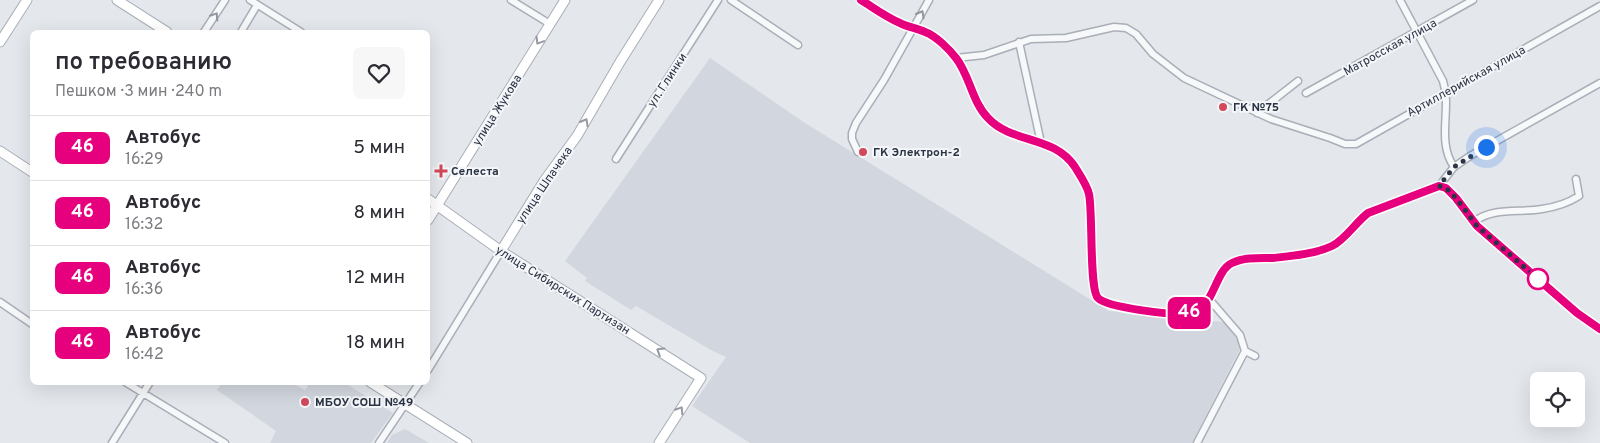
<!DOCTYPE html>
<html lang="ru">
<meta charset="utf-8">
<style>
body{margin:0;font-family:Overpass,sans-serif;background:#f7f7f7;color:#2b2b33;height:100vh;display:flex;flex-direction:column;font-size:19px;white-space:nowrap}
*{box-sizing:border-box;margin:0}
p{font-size:16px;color:#7c7c81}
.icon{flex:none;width:28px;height:28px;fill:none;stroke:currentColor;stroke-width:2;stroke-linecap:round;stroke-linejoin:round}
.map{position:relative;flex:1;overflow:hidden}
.panel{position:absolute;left:30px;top:30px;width:400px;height:355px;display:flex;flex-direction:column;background:#fff;border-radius:8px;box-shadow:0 5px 20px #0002}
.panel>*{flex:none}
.badge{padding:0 10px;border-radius:8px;font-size:18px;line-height:32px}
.buttons{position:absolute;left:1530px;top:372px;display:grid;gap:10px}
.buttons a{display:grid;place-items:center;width:55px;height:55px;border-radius:8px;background:#fff;box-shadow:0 5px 20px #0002;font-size:25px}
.you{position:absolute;width:25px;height:25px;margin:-12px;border:4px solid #fff;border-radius:50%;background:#1a73e8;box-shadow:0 0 0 8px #1a73e833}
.map>.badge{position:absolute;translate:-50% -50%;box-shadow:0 0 0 2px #fff}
.round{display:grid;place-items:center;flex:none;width:52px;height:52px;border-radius:8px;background:#f7f7f7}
.headline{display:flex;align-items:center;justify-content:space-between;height:85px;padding:0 25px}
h1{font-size:24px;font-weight:600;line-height:38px}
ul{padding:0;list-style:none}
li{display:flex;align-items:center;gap:15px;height:65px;padding:0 25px;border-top:1px solid #e1e1e2}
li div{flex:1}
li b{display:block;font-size:19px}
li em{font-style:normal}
li .badge{min-width:55px;font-weight:700;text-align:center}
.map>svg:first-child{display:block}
.built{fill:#d2d6de}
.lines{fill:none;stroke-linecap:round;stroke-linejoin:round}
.street-casing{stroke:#a9aeb7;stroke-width:9}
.secondary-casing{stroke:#a9aeb7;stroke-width:11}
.street{stroke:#f7f8fa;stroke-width:6}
.secondary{stroke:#fff;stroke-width:9}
.oneway{stroke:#9196a0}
.oneway2{stroke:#959aa2}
.line-casing{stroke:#fff;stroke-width:11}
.line{stroke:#e6007e;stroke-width:8}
.walk{stroke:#2b3445;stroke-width:5;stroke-dasharray:0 9}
.poi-dot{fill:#d1495b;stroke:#f4f6f9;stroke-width:2}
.stop-dot{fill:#fff;stroke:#e6007e;stroke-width:2.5}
.labels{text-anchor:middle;stroke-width:4;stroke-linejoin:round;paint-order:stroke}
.street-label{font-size:12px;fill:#2b3445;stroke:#f4f6f9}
.poi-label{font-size:12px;font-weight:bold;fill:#2b3445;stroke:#f4f6f9;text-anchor:start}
</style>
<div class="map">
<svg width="1600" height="443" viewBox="0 0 1600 443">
<rect width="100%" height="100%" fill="#e4e7ec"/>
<path class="built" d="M 710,58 L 805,123 L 1109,311 L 1224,322 L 1242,345 L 1192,443 L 750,443 L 692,406 L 726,357 L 711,350 L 636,306 L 631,310 L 585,281 L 587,278 L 565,261 Z
M 222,383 L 292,383 L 305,390 L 310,383 L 345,383 L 393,413 L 371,443 L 270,443 L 276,431 L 217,390 Z
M 405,429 L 429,443 L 387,443 L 392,435 Z"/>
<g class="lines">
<defs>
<path id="street" d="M 250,0 L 301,32
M 511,0 L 550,24
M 731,0 L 798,45
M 861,0 C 874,8 886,17 900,23 C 907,27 917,28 925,32 C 936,36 949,49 956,58 C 970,76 972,102 988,118 C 1012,144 1054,135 1075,167 C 1080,175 1087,185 1089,194 C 1093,213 1089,289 1098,298 C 1108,308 1172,315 1187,314 C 1191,313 1197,311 1201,308 C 1215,297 1217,270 1232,263 C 1244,257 1260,258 1273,258 C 1292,256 1315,254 1332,246 C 1345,240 1356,222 1368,213 L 1439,186
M 1400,0 L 1443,81 C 1452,109 1436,141 1454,167 L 1439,186
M 204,32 L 225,0
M 241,32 L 257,5
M 1019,42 L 1041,143
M 956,58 L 984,55 L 1031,39 L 1066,38 L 1114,27 L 1126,28 L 1136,34 L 1153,54 L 1184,78 L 1271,119 L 1330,138 L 1345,144 L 1356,144 L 1600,6
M 1306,93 L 1473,0
M 1257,113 L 1298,81
M 858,152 L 852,139 L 852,133 L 856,123 L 884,80 L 929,0
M 616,159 L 718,0
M 1454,167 L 1470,156 L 1600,83
M 1439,186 L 1446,188 L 1456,198 L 1477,226 L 1577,313 L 1600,329
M 1474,222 C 1492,207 1520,213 1542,209 C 1556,207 1568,203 1579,196 L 1576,179
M 0,302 L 32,324
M 1245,351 L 1255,356
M 428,370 L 501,251
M 125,382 L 225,443
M 112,443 L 150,382
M 379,443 L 420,382
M 1197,443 L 1245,351 L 1240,335 L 1209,299"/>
<path id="secondary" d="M 117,0 L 167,32
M 0,42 L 27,0
M 0,151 L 32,172
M 428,199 L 501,251 L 701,378 L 659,443
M 428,220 L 565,0
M 501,251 L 544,181 L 577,136 L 620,62 L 659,0
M 370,382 L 467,443"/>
</defs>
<use href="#street" class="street-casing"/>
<use href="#secondary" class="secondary-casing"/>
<use href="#street" class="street"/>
<use href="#secondary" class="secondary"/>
</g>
<defs><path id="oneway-chevron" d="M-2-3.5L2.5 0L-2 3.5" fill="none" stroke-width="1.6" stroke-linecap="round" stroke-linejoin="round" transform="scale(1.25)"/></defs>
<g class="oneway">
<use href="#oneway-chevron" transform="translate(921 14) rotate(-60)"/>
<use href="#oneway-chevron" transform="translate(215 16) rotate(-57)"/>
</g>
<g class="oneway2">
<use href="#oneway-chevron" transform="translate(539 41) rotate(121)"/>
<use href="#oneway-chevron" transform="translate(585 122) rotate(-60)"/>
<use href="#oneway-chevron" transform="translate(660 351) rotate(-148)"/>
<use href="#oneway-chevron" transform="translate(680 410) rotate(-57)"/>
</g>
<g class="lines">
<defs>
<path id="line" d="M 861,0 C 874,8 886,17 900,23 C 907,27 917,28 925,32 C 936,36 949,49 956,58 C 970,76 972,102 988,118 C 1012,144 1054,135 1075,167 C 1080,175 1087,185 1089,194 C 1093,213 1089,289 1098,298 C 1108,308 1172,315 1187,314 C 1191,313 1197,311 1201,308 C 1215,297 1217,270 1232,263 C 1244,257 1260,258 1273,258 C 1292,256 1315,254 1332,246 C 1345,240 1356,222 1368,213 L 1439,186 L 1446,188 L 1456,198 L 1477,226 L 1577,313 L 1600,329"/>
</defs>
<use href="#line" class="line-casing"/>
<use href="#line" class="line"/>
<path class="walk" d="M 1486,147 L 1454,167 L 1439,186 L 1446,188 L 1456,198 L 1477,226 L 1538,279"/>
</g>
<g class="poi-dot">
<circle cx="1223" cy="107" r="5"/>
<circle cx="863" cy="152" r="5"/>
<path d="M438.5 163.5h5v5h5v5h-5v5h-5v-5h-5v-5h5z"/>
<circle cx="305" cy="402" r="5"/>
</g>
<circle class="stop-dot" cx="1538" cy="279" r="10"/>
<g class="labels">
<g class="street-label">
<text transform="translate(1390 47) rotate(-29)" y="4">Матросская улица</text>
<text transform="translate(667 80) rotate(-57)" y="4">ул. Глинки</text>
<text transform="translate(1466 81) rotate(-29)" y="4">Артиллерийская улица</text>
<text transform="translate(497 110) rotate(-58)" y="4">улица Жукова</text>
<text transform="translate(544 185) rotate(-56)" y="4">улица Шпачека</text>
<text transform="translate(563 290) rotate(32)" y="4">улица Сибирских Партизан</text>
</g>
<g class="poi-label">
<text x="1233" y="111">ГК №75</text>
<text x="873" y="156">ГК Электрон-2</text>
<text x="451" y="175">Селеста</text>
<text x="315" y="406">МБОУ СОШ №49</text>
</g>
</g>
</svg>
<div class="buttons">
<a><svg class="icon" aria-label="locate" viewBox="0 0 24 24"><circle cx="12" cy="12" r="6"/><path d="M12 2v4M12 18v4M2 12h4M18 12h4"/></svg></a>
</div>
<div class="you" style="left:1486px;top:147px"></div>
<b class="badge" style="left:1189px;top:313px;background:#e6007e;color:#fff">46</b>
<section class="panel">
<div class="headline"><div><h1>по требованию</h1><p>Пешком · 3 мин · 240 m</p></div><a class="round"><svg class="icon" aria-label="heart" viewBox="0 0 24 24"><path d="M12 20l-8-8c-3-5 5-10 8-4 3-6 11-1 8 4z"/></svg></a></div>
<ul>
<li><span class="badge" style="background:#e6007e;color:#fff">46</span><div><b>Автобус</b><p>16:29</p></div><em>5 мин</em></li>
<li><span class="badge" style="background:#e6007e;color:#fff">46</span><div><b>Автобус</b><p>16:32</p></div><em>8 мин</em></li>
<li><span class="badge" style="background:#e6007e;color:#fff">46</span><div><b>Автобус</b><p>16:36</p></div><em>12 мин</em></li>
<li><span class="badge" style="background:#e6007e;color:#fff">46</span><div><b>Автобус</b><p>16:42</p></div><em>18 мин</em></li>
</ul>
</section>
</div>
